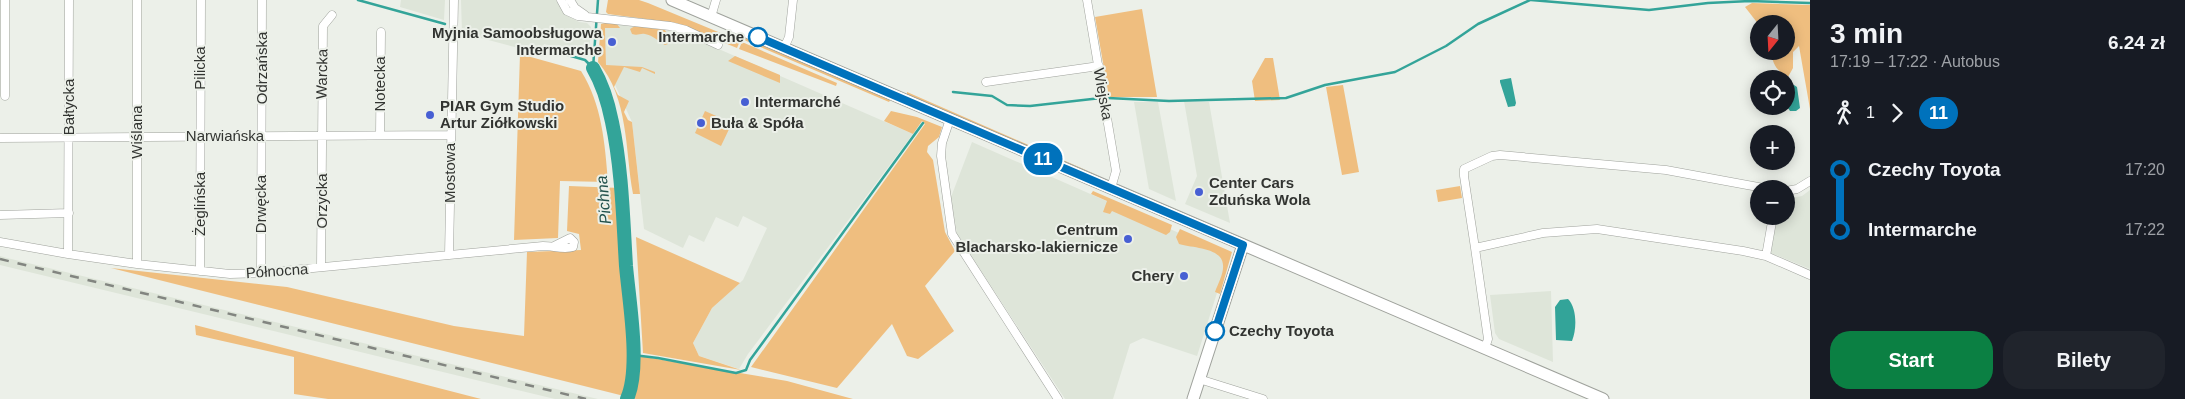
<!DOCTYPE html>
<html lang="pl">
<meta charset="utf-8">
<style>
body{margin:0;font-family:Helvetica,sans-serif;background:#20242c;color:#f1f3f6;height:100vh;display:flex;flex-direction:column;font-size:19px;white-space:nowrap}
*{box-sizing:border-box;margin:0}
p{font-size:16px;color:#9ea1a6}
.icon{flex:none;width:28px;height:28px;fill:none;stroke:currentColor;stroke-width:2;stroke-linecap:round;stroke-linejoin:round}
.map{position:relative;flex:1;overflow:hidden}
.side{display:flex;flex-direction:column;background:#171b24;width:375px}
.side>*{flex:none}
.badge{padding:0 10px;border-radius:16px;font-size:18px;line-height:32px}
.needle{width:32px;rotate:198deg}
.controls{position:absolute;left:1750px;top:15px;display:grid;gap:10px}
.controls a{display:grid;place-items:center;width:45px;height:45px;border-radius:50%;background:#171b24;box-shadow:0 2px 12px #0003;font-size:25px}
.map>.badge{position:absolute;translate:-50% -50%;box-shadow:0 0 0 2px #fff}
.legs{display:flex;align-items:center;gap:8px;height:55px;padding:0 20px;font-size:16px}
.legs p{margin-inline-start:auto}
.head{display:flex;align-items:center;justify-content:space-between;height:85px;padding:0 20px}
h1{font-size:28px;font-weight:800;line-height:38px}
.primary-button{display:flex;gap:10px;margin-top:auto;padding:10px 20px}
.primary-button a{flex:1;height:58px;border-radius:20px;background:#0b8043;color:#fff;font-size:20px;font-weight:800;line-height:58px;text-align:center}
.primary-button a+a{background:#20242c;color:#f1f3f6}
ul{padding:0 20px;list-style:none}
li{display:flex;align-items:center;gap:18px;height:60px;font-size:19px}
li i{display:grid;place-items:center;width:8px;height:100%;margin:0 6px;background:currentColor}
li i::after{content:'';width:12px;height:12px;margin:-6px;border:4px solid;border-radius:50%;background:#171b24}
li p{margin-inline-start:auto}
li:first-child i{background:linear-gradient(#0000 50%,currentColor 0)}
li:last-child i{background:linear-gradient(currentColor 50%,#0000 0)}
main{display:flex;flex:1;min-height:0}
.map>svg:first-child{display:block}
.built{fill:#dee5d9}
.green{fill:#efbe7f}
.water{fill:#33a499}
.lines{fill:none;stroke-linecap:round;stroke-linejoin:round}
.stream{stroke:#33a499;stroke-width:2.5}
.river{stroke:#33a499;stroke-width:14}
.street-casing{stroke:#9fa29c;stroke-width:9}
.secondary-casing{stroke:#9fa29c;stroke-width:13}
.street{stroke:#fff;stroke-width:8}
.secondary{stroke:#fff;stroke-width:11}
.rail{stroke:#828580;stroke-width:2.5;stroke-dasharray:9 9;stroke-linecap:butt}
.line-1-casing{stroke:#fff;stroke-width:11}
.line-1{stroke:#0072bc;stroke-width:8}
.stop-1-dot{fill:#fff;stroke:#0072bc;stroke-width:2.5}
.poi-dot{fill:#475fd3;stroke:#ecf0e9;stroke-width:2}
.labels{text-anchor:middle;stroke-width:4;stroke-linejoin:round;paint-order:stroke}
.poi-label{font-size:15px;font-weight:bold;fill:#323431;stroke:#ecf0e9;text-anchor:start}
.stop-label{font-size:15px;font-weight:bold;fill:#323431;stroke:#ecf0e9;text-anchor:end}
.street-label{font-size:15px;fill:#323431;stroke:#ecf0e9}
.water-label{font-size:16px;font-style:italic;fill:#22524c;stroke:#ecf0e9}
</style>
<main>
<div class="map">
<svg width="1810" height="399" viewBox="0 0 1810 399">
<rect width="100%" height="100%" fill="#ecf0e9"/>
<path class="built" d="M 401,0 L 445,0 L 444,20 L 400,7 Z
M 461,0 L 556,0 L 566,15 L 579,22 L 587,23 L 591,27 L 589,57 L 544,44 L 541,54 L 462,33 Z
M 605,23 L 682,33 L 913,134 L 748,354 L 739,369 L 699,356 L 693,343 L 712,308 L 743,280 L 767,228 L 743,216 L 738,227 L 716,217 L 704,242 L 689,235 L 683,248 L 644,229 L 632,122 L 606,65 Z
M 1184,101 L 1209,102 L 1230,223 L 1185,204 L 1197,176 Z
M 1158,102 L 1176,201 L 1149,189 L 1134,102 Z
M 972,142 L 1229,255 L 1197,356 L 1143,338 L 1130,344 L 1113,399 L 1065,399 L 957,234 L 951,197 Z
M 1810,190 L 1810,269 L 1771,253 L 1777,216 L 1786,216 L 1786,199 L 1802,196 Z
M 0,256 L 7,258 L 598,399 L 555,399 L 0,265 Z
M 1551,291 L 1553,362 L 1499,339 L 1495,333 L 1490,295 Z"/>
<path class="green" d="M 608,0 L 639,0 L 648,3 L 740,41 L 737,48 L 676,23 L 608,14 L 606,12 Z
M 1752,3 L 1810,5 L 1810,109 L 1799,46 L 1793,52 L 1793,68 L 1788,77 C 1776,70 1773,65 1771,51 L 1786,51 L 1786,24 L 1759,25 L 1745,7 Z
M 1142,9 L 1157,97 L 1109,97 L 1095,17 Z
M 605,23 L 617,24 L 620,28 L 605,28 L 606,65 L 642,67 L 655,72 L 655,74 L 642,68 L 640,72 L 624,67 L 614,87 L 618,95 L 629,101 L 624,112 L 628,120 L 632,122 L 640,194 L 633,194 C 625,151 629,98 598,62 L 601,24 Z
M 635,26 L 665,30 L 669,37 L 668,44 L 665,45 C 659,42 653,35 645,34 C 640,33 638,36 632,34 L 630,29 Z
M 745,37 L 891,99 L 889,102 L 744,40 Z
M 742,42 L 837,83 L 836,86 L 739,49 Z
M 520,54 L 581,71 C 602,104 605,144 608,182 L 560,181 L 558,238 L 514,240 Z
M 735,56 L 780,75 L 780,83 L 728,61 Z
M 1265,58 L 1273,58 L 1280,100 L 1255,101 L 1252,81 Z
M 1343,85 L 1359,172 L 1342,175 L 1326,87 Z
M 907,92 L 1104,178 L 907,96 Z
M 705,111 L 732,123 L 721,146 L 695,133 Z
M 891,111 L 917,117 L 942,127 L 939,137 L 928,146 L 927,152 L 933,160 L 945,232 L 955,251 L 925,286 L 954,331 L 918,359 L 907,356 L 892,324 L 837,388 L 751,367 L 925,124 L 922,121 L 913,134 L 884,121 Z
M 569,186 L 620,188 L 633,355 L 787,381 L 853,399 L 636,399 L 111,268 L 287,287 L 454,326 L 524,336 L 527,252 L 581,250 L 579,234 L 567,231 Z
M 1460,186 L 1462,198 L 1438,202 L 1436,190 Z
M 1093,191 L 1172,225 L 1170,232 L 1166,235 L 1112,211 L 1110,214 L 1103,212 L 1107,201 L 1091,194 Z
M 1180,229 L 1232,252 L 1220,294 L 1215,292 C 1218,284 1224,273 1223,265 C 1222,247 1191,248 1179,244 L 1176,237 Z
M 636,237 L 740,283 L 712,308 L 693,343 L 699,356 L 741,370 L 643,353 Z
M 195,325 L 481,399 L 328,399 L 294,394 L 294,357 L 196,335 Z"/>
<path class="water" d="M 1511,78 L 1516,103 L 1515,106 L 1508,107 L 1500,82 L 1500,80 Z
M 1794,85 L 1797,87 L 1800,108 L 1796,111 L 1790,111 C 1785,105 1785,94 1788,86 Z
M 1568,299 C 1577,308 1577,329 1572,341 L 1556,340 L 1555,307 L 1560,300 Z"/>
<g class="lines">
<path class="stream" d="M 358,0 L 445,24
M 1531,0 L 1649,10 L 1708,3 L 1750,1 L 1810,3
M 550,50 L 585,60 L 593,68
M 593,68 L 598,0
M 953,92 L 992,96 L 1007,105 L 1030,106 L 1101,98
M 1108,98 L 1169,101 L 1286,98 L 1325,85 L 1395,72 L 1446,46 L 1478,24 L 1530,0
M 633,355 L 658,358 L 736,373 L 746,370 L 750,360 L 923,123"/>
<path class="river" d="M 593,68 C 603,85 608,102 612,122 C 622,169 623,218 626,266 C 629,301 641,368 627,399"/>
<defs>
<path id="street" d="M 561,0 L 567,11 L 578,16 L 670,26 L 686,30 L 718,45
M 570,0 L 575,8 L 585,15
M 1087,0 L 1116,171 L 1111,188
M 711,17 L 716,0
M 784,48 L 789,37 L 793,0
M 986,82 L 1099,66
M 5,96 L 5,0
M 950,119 L 942,143 L 941,156 L 952,234 L 1058,399
M 380,135 L 381,32
M 0,138 L 450,135
M 1786,191 L 1797,189 L 1810,181
M 0,215 L 69,213
M 0,242 L 68,254 L 137,264 L 230,274 L 261,273 L 543,246 C 553,246 564,250 573,247 L 574,242 L 570,238 L 554,246
M 1475,248 L 1464,176 L 1464,169 L 1492,156 L 1500,155 L 1666,170 L 1769,189
M 68,254 L 69,0
M 449,255 L 454,0
M 1766,256 L 1773,216
M 137,264 L 137,0
M 321,267 L 323,26 L 332,15
M 200,271 L 201,0
M 261,273 L 262,0
M 1485,348 L 1488,339 L 1475,248 L 1543,233 L 1597,229 L 1743,251 L 1766,256 L 1810,275
M 1199,379 L 1263,399"/>
<path id="secondary" d="M 672,0 L 1603,399
M 1193,399 L 1243,245"/>
</defs>
<use href="#street" class="street-casing"/>
<use href="#secondary" class="secondary-casing"/>
<use href="#street" class="street"/>
<use href="#secondary" class="secondary"/>
<path class="rail" d="M 0,259 L 586,399"/>
</g>
<g class="lines">
<defs>
<path id="line-1" d="M 758,37 L 1243,245 L 1215,331"/>
</defs>
<use href="#line-1" class="line-1-casing"/>
<use href="#line-1" class="line-1"/>
</g>
<g class="stop-1-dot">
<circle cx="758" cy="37" r="9"/>
<circle cx="1215" cy="331" r="9"/>
</g>
<g class="poi-dot">
<circle cx="612" cy="42" r="5"/>
<circle cx="745" cy="102" r="5"/>
<circle cx="430" cy="115" r="5"/>
<circle cx="701" cy="123" r="5"/>
<circle cx="1199" cy="192" r="5"/>
<circle cx="1128" cy="239" r="5"/>
<circle cx="1184" cy="276" r="5"/>
</g>
<g class="labels">
<g class="poi-label">
<text x="602" y="38" text-anchor="end">Myjnia Samoobsługowa<tspan x="602" dy="17">Intermarche</tspan></text>
<text x="755" y="107">Intermarché</text>
<text x="440" y="111">PIAR Gym Studio<tspan x="440" dy="17">Artur Ziółkowski</tspan></text>
<text x="711" y="128">Buła &amp; Spóła</text>
<text x="1209" y="188">Center Cars<tspan x="1209" dy="17">Zduńska Wola</tspan></text>
<text x="1118" y="235" text-anchor="end">Centrum<tspan x="1118" dy="17">Blacharsko-lakiernicze</tspan></text>
<text x="1174" y="281" text-anchor="end">Chery</text>
</g>
<g class="stop-label">
<text x="744" y="42">Intermarche</text>
<text x="1229" y="336" text-anchor="start">Czechy Toyota</text>
</g>
<g class="street-label">
<text transform="translate(200 68) rotate(-90)" y="5">Pilicka</text>
<text transform="translate(262 68) rotate(-90)" y="5">Odrzańska</text>
<text transform="translate(322 74) rotate(-89)" y="5">Warcka</text>
<text transform="translate(380 84) rotate(-90)" y="5">Notecka</text>
<text transform="translate(1103 94) rotate(80)" y="5">Wiejska</text>
<text transform="translate(69 107) rotate(-90)" y="5">Bałtycka</text>
<text transform="translate(137 132) rotate(-90)" y="5">Wiślana</text>
<text x="225" y="141">Narwiańska</text>
<text transform="translate(450 173) rotate(-90)" y="5">Mostowa</text>
<text transform="translate(322 201) rotate(-90)" y="5">Orzycka</text>
<text transform="translate(200 204) rotate(-90)" y="5">Żeglińska</text>
<text transform="translate(261 204) rotate(-90)" y="5">Drwęcka</text>
<text transform="translate(277 271) rotate(-4)" y="5">Północna</text>
</g>
<g class="water-label">
<text transform="translate(603 200) rotate(-95)" y="6">Pichna</text>
</g>
</g>
</svg>
<div class="controls">
<a><svg class="needle" viewBox="-14 -14 28 28"><path d="M0-13l5 13h-10z" fill="#e53935"/><path d="M0 13l5-13h-10z" fill="#9ea1a6"/></svg></a>
<a><svg class="icon" aria-label="locate" viewBox="0 0 24 24"><circle cx="12" cy="12" r="6"/><path d="M12 2v4M12 18v4M2 12h4M18 12h4"/></svg></a>
<a>+</a>
<a>−</a>
</div>
<b class="badge" style="left:1043px;top:159px;background:#0072bc;color:#fff">11</b>
</div>
<section class="side">
<div class="head"><div><h1>3 min</h1><p>17:19 – 17:22 · Autobus</p></div><b>6.24 zł</b></div>
<div class="legs"><svg class="icon" aria-label="walk" viewBox="0 0 24 24"><circle cx="13" cy="4" r="2"/><path d="M13 8l-2 6 4 7M11 14l-3 7M7 12l3-4h3l4 4"/></svg>1<svg class="icon" aria-label="forward" viewBox="0 0 24 24"><path d="M9 5l7 7-7 7"/></svg><b class="badge" style="background:#0072bc;color:#fff">11</b></div>
<ul>
<li><i style="color:#0072bc"></i><b>Czechy Toyota</b><p>17:20</p></li>
<li><i style="color:#0072bc"></i><b>Intermarche</b><p>17:22</p></li>
</ul>
<div class="primary-button"><a>Start</a><a>Bilety</a></div>
</section>
</main>
